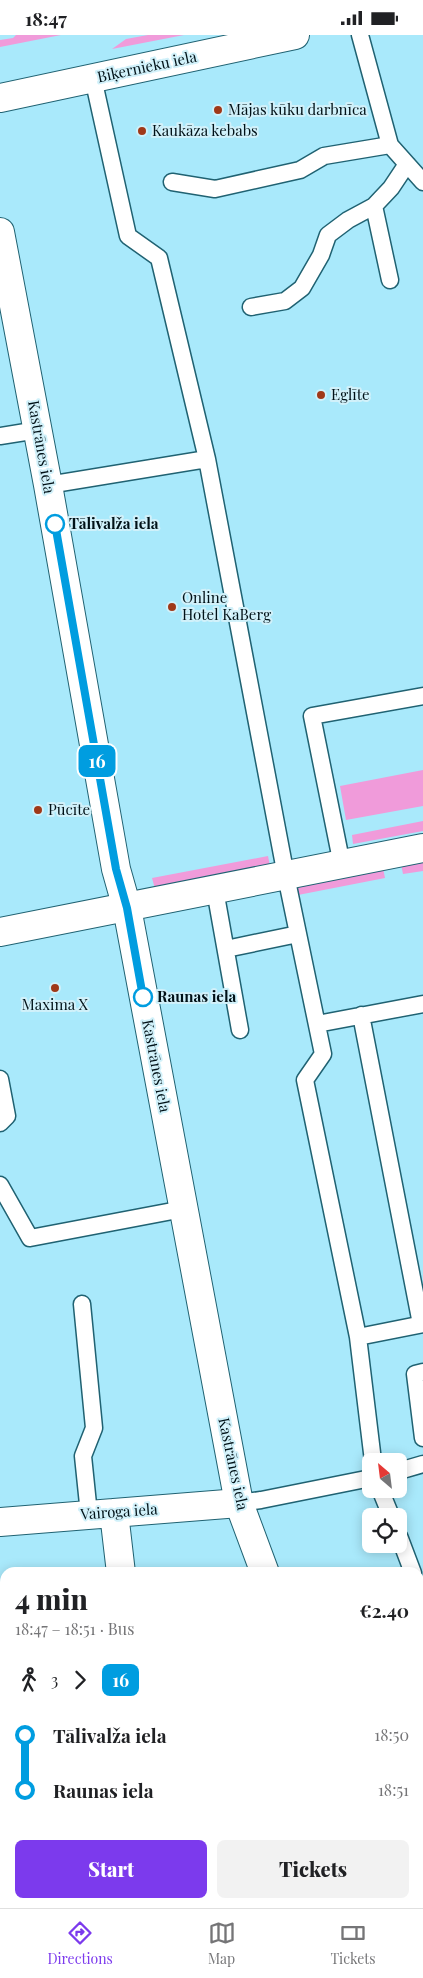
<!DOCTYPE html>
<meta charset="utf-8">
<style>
body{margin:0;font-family:"Playfair Display",serif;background:#f2f2f2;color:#202124;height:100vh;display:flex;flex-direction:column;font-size:19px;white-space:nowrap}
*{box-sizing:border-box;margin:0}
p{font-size:16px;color:#757577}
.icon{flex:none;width:28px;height:28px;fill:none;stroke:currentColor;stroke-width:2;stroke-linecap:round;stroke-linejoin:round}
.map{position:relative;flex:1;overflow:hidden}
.drawer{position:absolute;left:0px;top:1532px;width:424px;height:341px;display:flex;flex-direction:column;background:#fff;border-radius:15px 15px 0 0;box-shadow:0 2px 12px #0003}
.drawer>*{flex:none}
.badge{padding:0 10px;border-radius:8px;font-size:18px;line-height:32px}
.needle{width:32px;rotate:332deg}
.tools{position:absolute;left:362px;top:1418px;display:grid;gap:10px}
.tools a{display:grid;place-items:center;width:45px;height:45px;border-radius:8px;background:#fff;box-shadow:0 2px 12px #0003;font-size:25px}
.map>.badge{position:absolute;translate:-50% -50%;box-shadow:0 0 0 2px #fff}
.legs{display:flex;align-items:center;gap:8px;height:55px;padding:0 15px;font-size:16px}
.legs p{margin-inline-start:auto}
.head{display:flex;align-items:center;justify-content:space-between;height:85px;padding:0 15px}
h1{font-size:28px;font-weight:800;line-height:38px}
.primary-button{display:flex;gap:10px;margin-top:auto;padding:10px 15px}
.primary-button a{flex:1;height:58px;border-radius:8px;background:#7c3aed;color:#fff;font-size:20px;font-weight:800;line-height:58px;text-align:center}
.primary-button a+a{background:#f2f2f2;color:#202124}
ul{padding:0 15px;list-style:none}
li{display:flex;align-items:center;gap:18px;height:55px;font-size:19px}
li i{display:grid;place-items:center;width:8px;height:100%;margin:0 6px;background:currentColor}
li i::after{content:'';width:12px;height:12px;margin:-6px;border:4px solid;border-radius:50%;background:#fff}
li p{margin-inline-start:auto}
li:first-child i{background:linear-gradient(#0000 50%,currentColor 0)}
li:last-child i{background:linear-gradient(currentColor 50%,#0000 0)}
.status{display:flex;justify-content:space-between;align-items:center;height:35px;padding:0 25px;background:#fff;direction:ltr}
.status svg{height:14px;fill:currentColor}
.menu{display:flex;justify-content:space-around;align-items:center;height:70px;border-top:1px solid #e0e0e0;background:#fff;font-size:14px;color:#757577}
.menu a{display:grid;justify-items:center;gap:2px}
.menu .selected{color:#7c3aed}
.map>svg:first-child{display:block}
.green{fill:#f09bda}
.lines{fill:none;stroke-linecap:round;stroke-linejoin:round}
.lane-casing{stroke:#206272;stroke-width:19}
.street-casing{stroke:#206272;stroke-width:30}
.secondary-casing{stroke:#206272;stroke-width:30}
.lane{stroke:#fff;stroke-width:16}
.street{stroke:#fff;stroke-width:28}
.secondary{stroke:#fff;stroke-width:28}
.line-1-casing{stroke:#fff;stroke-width:11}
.line-1{stroke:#009de0;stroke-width:8}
.poi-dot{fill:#9f3818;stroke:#d1f1fa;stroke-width:2}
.stop-1-dot{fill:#fff;stroke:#009de0;stroke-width:2.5}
.labels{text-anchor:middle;stroke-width:4;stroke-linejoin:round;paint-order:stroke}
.street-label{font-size:15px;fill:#001117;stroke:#d1f1fa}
.poi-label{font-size:15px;fill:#001117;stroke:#d1f1fa;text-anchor:start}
.stop-label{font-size:15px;font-weight:bold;fill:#001117;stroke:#d1f1fa;text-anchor:start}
</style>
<div class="status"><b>18:47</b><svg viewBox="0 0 49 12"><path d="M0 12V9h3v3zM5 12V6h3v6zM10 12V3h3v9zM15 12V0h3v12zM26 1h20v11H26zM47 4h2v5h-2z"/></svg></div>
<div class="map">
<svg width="423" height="1873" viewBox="0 0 423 1873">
<rect width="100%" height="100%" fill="#a9e9fb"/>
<path class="green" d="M 16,0 L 61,0 L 0,12 L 0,5 L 13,3 Z
M 148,0 L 184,0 L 112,14 L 126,4 Z
M 423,735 L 423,771 L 346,785 L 340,751 Z
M 423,786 L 423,796 L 353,809 L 352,800 Z
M 268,821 L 270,831 L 155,854 L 152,843 Z
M 423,825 L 423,836 L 403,839 L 401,829 Z
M 383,833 L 385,843 L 298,860 L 296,850 Z"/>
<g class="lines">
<defs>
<path id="lane" d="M 360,0 L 390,110 L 423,147
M 93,43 L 128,201 L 159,223 L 207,424 L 286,841 L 323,1019 L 305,1045 L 358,1302 L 373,1426
M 172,147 L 215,154 L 300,135 L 324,121 L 390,110
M 390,245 L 374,171 L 391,153 L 407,129
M 251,272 L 285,266 L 302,253 L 321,220 L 328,200 L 348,185 L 374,171
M 0,401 L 38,395
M 48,450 L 207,424
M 342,830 L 312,681 L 423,661
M 215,855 L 240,995
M 226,914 L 298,899
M 361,980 L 421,1289
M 317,989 L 423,969
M 0,1044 L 7,1081 L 0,1088
M 0,1150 L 30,1203 L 183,1174
M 82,1269 L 94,1393 L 83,1421 L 89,1479
M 358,1302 L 423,1289
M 423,1337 L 415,1339 L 423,1403
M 399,1436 L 423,1429
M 380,1454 L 391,1481
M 239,1468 L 261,1465 L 371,1443
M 399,1501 L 413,1538
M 419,1551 L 423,1561
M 419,1644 L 423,1643
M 419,1710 L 423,1709
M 4,1873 L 1,1746 L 5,1737
M 58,1873 L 61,1869"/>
<path id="street" d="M 0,897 L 423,813
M 114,1478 L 121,1538
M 0,1487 L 239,1468
M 174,1869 L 178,1873
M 82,1873 L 85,1869"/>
<path id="secondary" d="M 0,63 L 295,0
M 0,197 L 48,450 L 116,834 L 127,873 L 239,1468 L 265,1538
M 386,1869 L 388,1873"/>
</defs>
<use href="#lane" class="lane-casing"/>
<use href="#street" class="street-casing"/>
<use href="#secondary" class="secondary-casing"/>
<use href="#lane" class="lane"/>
<use href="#street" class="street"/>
<use href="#secondary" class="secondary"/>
</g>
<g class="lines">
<defs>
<path id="line-1" d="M 55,489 L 116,834 L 127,873 L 143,962"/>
</defs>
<use href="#line-1" class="line-1-casing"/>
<use href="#line-1" class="line-1"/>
</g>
<g class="poi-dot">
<circle cx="218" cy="75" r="5"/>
<circle cx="142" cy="96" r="5"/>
<circle cx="321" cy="360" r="5"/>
<circle cx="172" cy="572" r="5"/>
<circle cx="38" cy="775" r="5"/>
<circle cx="55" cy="953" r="5"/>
</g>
<g class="stop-1-dot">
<circle cx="55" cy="489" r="9"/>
<circle cx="143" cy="962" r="9"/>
</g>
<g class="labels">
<g class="street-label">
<text transform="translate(147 32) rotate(-12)" y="5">Biķernieku iela</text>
<text transform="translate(41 412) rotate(80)" y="5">Kastrānes iela</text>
<text transform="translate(156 1031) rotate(79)" y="5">Kastrānes iela</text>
<text transform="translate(233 1429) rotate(78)" y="5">Kastrānes iela</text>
<text transform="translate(119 1477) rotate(-4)" y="5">Vairoga iela</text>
</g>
<g class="poi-label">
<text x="228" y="80">Mājas kūku darbnīca</text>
<text x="152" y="101">Kaukāza kebabs</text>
<text x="331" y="365">Eglīte</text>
<text x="182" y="568">Online<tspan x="182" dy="17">Hotel KaBerg</tspan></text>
<text x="48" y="780">Pūcīte</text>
<text x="55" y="975" text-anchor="middle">Maxima X</text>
</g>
<g class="stop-label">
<text x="69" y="494">Tālivalža iela</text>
<text x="157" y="967">Raunas iela</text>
</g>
</g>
</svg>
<div class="tools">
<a><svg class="needle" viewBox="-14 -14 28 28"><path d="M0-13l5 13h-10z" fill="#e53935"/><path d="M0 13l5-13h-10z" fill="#757577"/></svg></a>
<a><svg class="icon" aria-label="locate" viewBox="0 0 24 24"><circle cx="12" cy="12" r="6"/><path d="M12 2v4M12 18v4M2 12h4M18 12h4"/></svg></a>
</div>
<b class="badge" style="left:97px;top:726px;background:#009de0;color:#fff">16</b>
<section class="drawer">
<div class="head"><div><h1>4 min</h1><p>18:47 – 18:51 · Bus</p></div><b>€2.40</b></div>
<div class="legs"><svg class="icon" aria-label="walk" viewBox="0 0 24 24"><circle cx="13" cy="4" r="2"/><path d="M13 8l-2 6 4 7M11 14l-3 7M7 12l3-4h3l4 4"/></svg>3<svg class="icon" aria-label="forward" viewBox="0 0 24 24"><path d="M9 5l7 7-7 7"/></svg><b class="badge" style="background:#009de0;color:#fff">16</b></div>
<ul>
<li><i style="color:#009de0"></i><b>Tālivalža iela</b><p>18:50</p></li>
<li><i style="color:#009de0"></i><b>Raunas iela</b><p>18:51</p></li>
</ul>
<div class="primary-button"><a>Start</a><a>Tickets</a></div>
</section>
</div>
<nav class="menu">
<a class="selected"><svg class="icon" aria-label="directions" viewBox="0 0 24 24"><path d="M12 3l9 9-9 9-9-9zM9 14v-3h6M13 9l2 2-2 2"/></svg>Directions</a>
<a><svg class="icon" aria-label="map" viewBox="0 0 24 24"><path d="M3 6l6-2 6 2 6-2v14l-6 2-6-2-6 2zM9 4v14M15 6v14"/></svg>Map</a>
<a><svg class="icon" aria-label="tickets" viewBox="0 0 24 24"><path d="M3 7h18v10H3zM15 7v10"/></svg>Tickets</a>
</nav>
